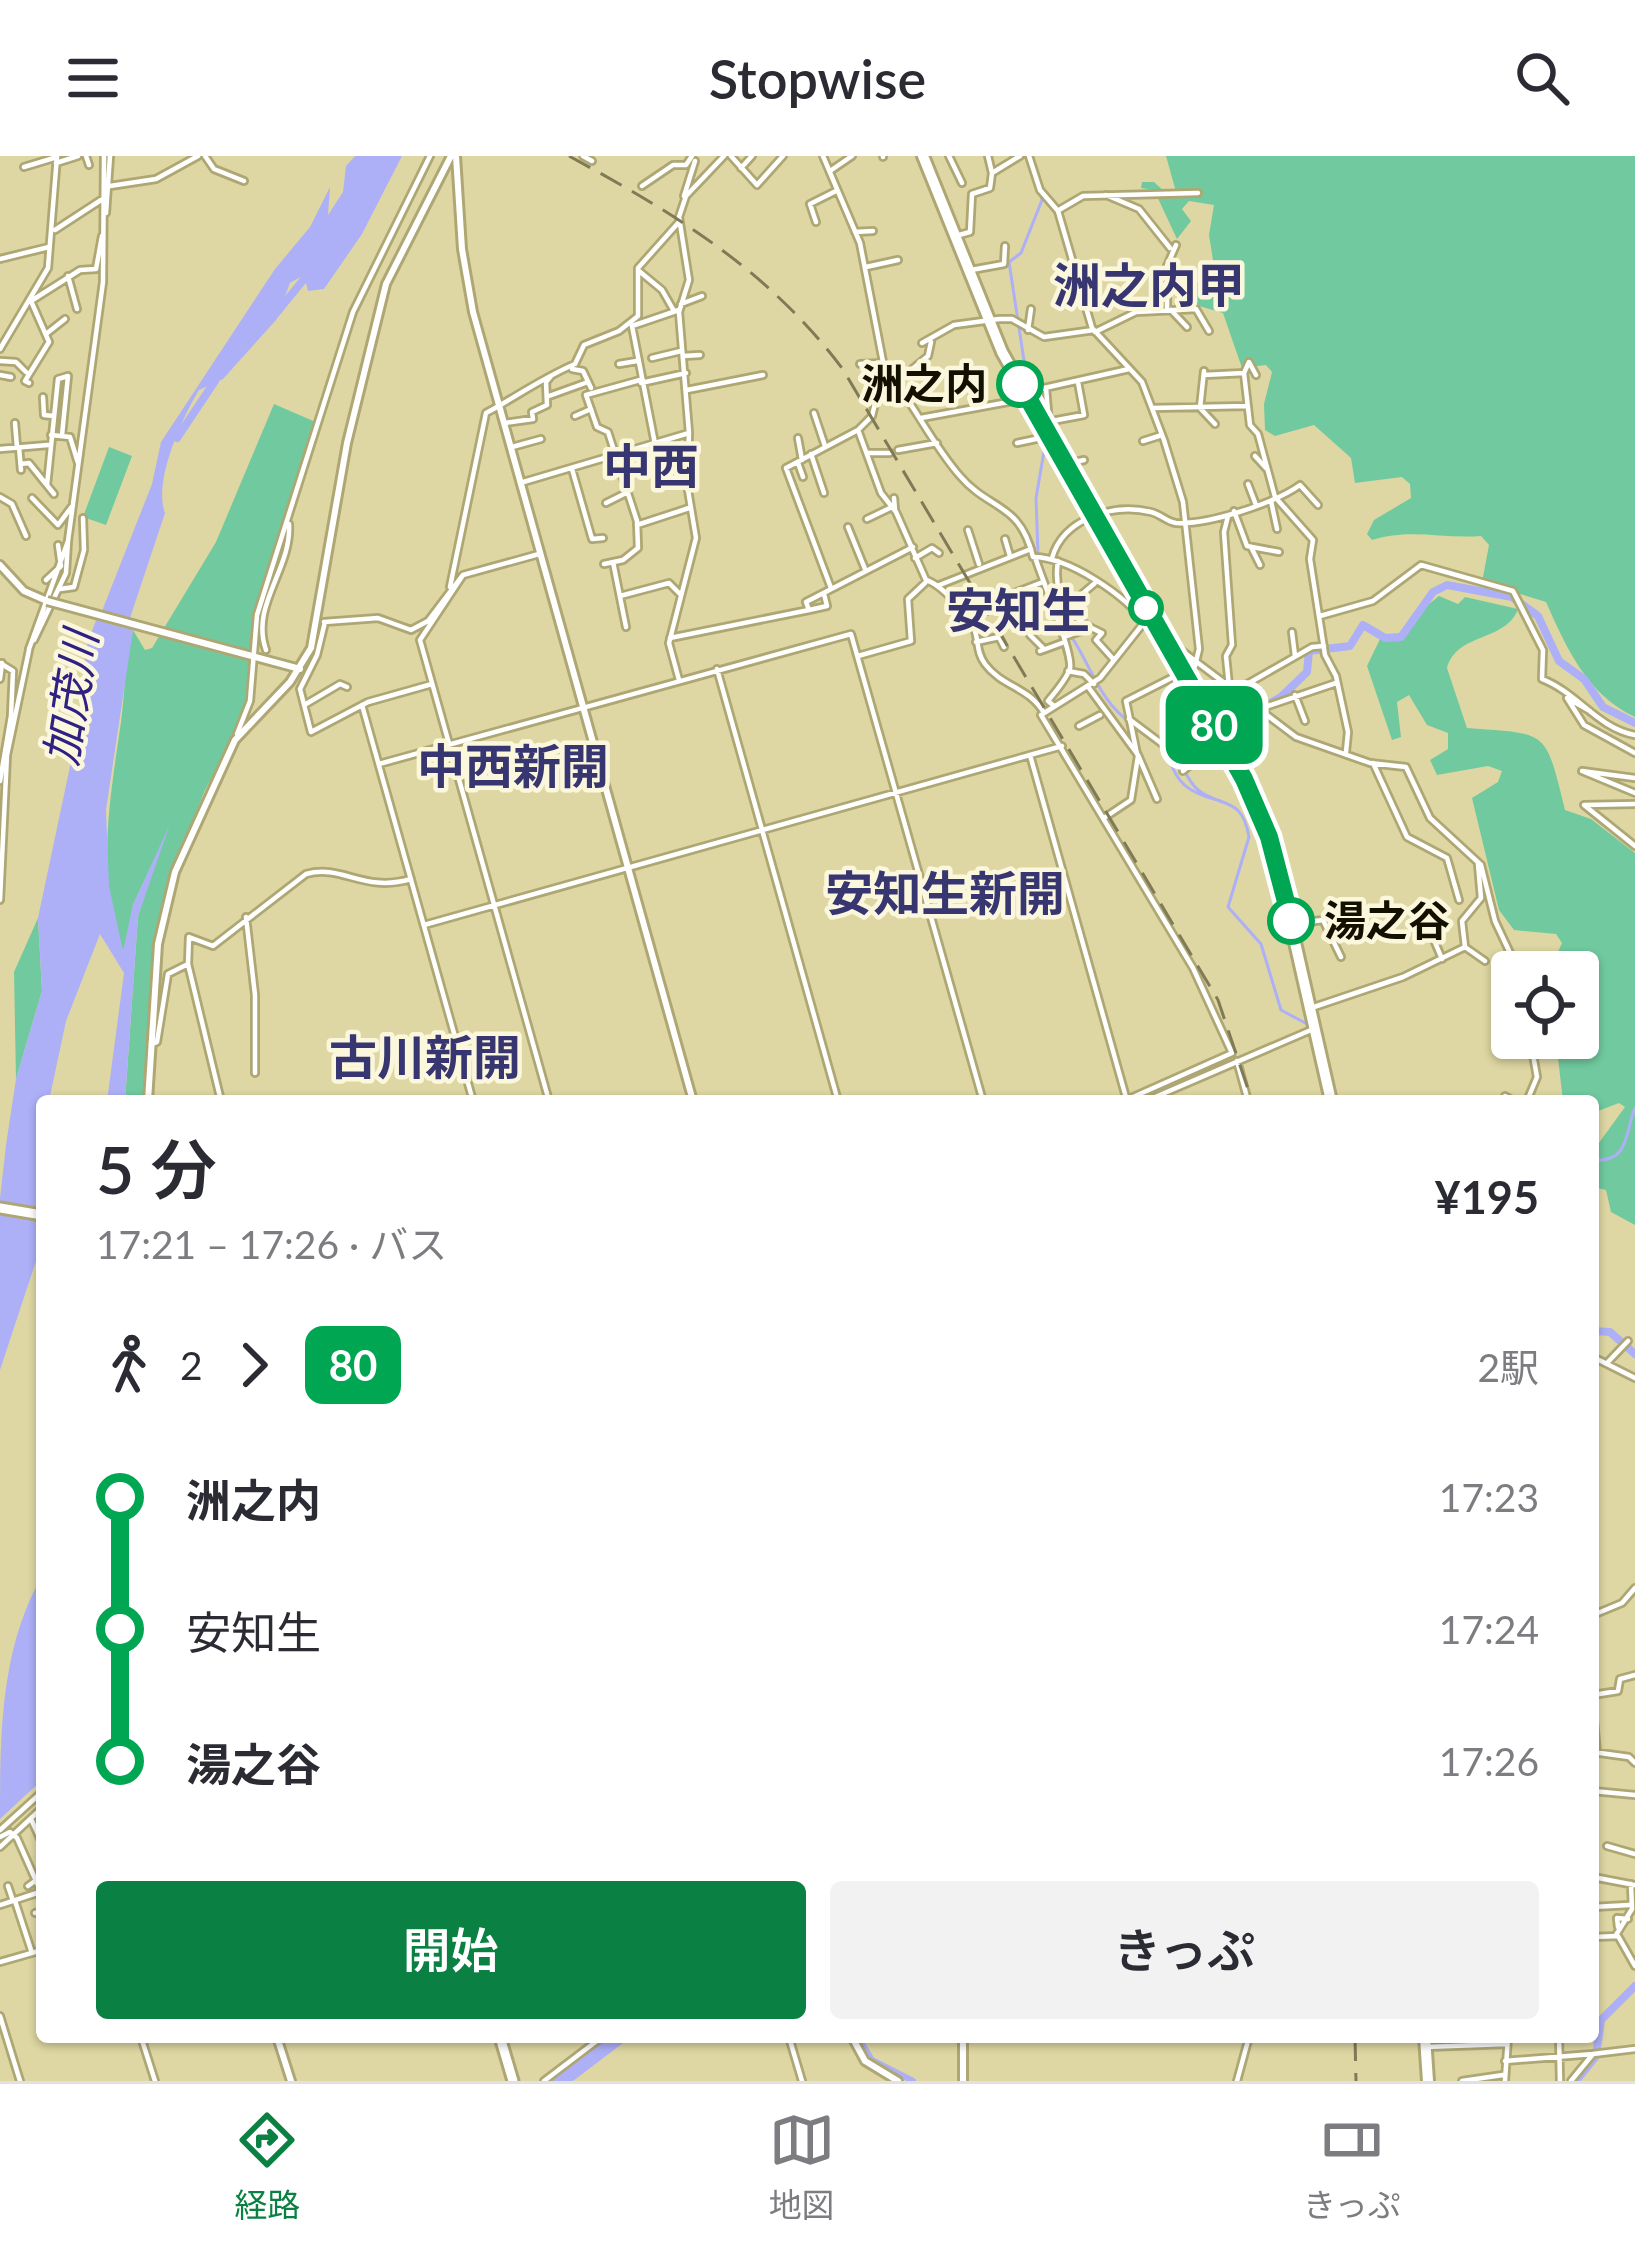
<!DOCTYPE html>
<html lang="ja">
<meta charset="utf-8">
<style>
body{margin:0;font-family:Lato,"Noto Sans JP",sans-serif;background:#f2f2f3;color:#2b2b33;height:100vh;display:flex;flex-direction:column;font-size:45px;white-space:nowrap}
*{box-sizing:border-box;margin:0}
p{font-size:39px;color:#7c7c81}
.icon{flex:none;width:66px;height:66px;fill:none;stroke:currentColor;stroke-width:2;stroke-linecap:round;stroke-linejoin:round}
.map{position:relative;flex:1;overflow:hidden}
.side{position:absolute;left:36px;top:939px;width:1563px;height:948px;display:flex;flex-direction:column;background:#fff;border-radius:12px;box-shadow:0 3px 9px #0004}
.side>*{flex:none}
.badge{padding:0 24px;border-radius:18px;font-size:42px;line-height:78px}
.fabs{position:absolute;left:1491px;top:795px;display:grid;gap:24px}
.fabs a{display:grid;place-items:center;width:108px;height:108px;border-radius:12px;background:#fff;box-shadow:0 3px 9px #0004;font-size:60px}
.map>.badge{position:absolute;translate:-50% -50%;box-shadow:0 0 0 6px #fff}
.legs{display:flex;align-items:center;gap:18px;height:132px;padding:0 60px;font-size:39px}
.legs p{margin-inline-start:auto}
.head{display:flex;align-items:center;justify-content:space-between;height:204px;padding:0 60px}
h1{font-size:66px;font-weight:600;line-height:90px}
.button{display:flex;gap:24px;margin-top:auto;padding:24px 60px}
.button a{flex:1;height:138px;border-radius:12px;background:#0b8043;color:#fff;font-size:48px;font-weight:600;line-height:138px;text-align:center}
.button a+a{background:#f2f2f3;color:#2b2b33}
ul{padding:0 60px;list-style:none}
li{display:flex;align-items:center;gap:42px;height:132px;font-size:45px}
li i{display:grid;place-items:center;width:18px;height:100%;margin:0 15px;background:currentColor}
li i::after{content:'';width:30px;height:30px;margin:-15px;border:9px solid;border-radius:50%;background:#fff}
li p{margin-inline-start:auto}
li:first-child i{background:linear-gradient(#0000 50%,currentColor 0)}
li:last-child i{background:linear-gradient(currentColor 50%,#0000 0)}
header{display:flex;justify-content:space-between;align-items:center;height:156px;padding:0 60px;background:#fff;font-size:54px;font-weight:600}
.menu{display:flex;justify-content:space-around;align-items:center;height:168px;border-top:3px solid #e1e1e2;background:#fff;font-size:33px;color:#7c7c81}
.menu a{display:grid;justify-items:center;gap:6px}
.menu .selected{color:#0b8043}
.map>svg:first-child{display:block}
.green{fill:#71ca9f}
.water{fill:#adb0f7}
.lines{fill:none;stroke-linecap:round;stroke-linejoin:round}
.stream{stroke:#adb0f7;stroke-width:3}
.canal{stroke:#adb0f7;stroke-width:6}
.river{stroke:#adb0f7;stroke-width:8}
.minor-casing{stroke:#aea774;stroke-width:10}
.tertiary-casing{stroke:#aea774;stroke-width:12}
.primary-casing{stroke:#aea774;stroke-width:15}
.trunk-casing{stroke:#aea774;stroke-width:16}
.minor{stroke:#fff;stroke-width:4.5}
.tertiary{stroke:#fff;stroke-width:6}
.primary{stroke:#fff;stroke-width:9}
.trunk{stroke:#fff;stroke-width:10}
.rail{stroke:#807a57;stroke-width:3;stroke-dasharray:24 12;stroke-linecap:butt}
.tertiary-bridge-casing{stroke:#aea774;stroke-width:12;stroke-linecap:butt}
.tertiary-bridge{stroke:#fff;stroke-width:6}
.line-1-casing{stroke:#fff;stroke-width:27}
.line-1{stroke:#00a651;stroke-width:18}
.stop-1-dot{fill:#fff;stroke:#00a651;stroke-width:6}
.labels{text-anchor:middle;stroke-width:9;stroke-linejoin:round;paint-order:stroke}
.stop-label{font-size:42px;font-weight:bold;fill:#131000;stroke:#fbf7dd;text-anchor:end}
.water-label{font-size:45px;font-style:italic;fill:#302083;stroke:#fbf7dd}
.quarter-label{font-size:48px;font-weight:bold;fill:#373671;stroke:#fbf7dd}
</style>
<header><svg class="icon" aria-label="menu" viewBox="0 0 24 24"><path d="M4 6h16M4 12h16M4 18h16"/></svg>Stopwise<svg class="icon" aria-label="search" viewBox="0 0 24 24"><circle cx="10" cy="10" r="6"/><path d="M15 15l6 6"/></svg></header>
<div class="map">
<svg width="1635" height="1925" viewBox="0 0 1635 1925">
<rect width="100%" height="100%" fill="#ded7a3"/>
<path class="green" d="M 1166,0 L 1635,0 L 1635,561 C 1587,539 1566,491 1546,446 L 1482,426 L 1489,389 L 1481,380 C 1442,383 1410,372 1372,384 L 1367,378 L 1374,364 L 1411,342 L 1410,328 L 1402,321 L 1355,327 L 1351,302 L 1314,269 L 1275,280 L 1265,274 L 1264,248 L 1272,216 L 1266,209 L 1242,212 L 1223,157 L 1199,150 L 1188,136 L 1214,110 L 1209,79 L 1214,49 L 1189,45 L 1182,53 L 1191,65 L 1177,83 L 1154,34 L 1141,32 L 1142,26 L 1154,26 L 1166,37 L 1176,36 Z
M 274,248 L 318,267 L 255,458 L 244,560 L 204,636 L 164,741 L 151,823 L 144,945 L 125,945 L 138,760 L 162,687 L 133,749 L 124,797 C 95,721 110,643 121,566 C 125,535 125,505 133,474 L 145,494 L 152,492 L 216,386 Z
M 109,291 L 132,300 L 106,369 L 83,361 Z
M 1439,440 L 1458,448 L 1465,441 L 1518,453 C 1506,486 1457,476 1447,512 L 1467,572 C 1549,578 1545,573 1565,654 L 1591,663 L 1635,697 L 1635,1069 L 1611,1056 L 1606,1034 L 1593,1031 L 1593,995 L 1625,951 L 1619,947 L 1593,957 L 1593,945 L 1563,945 L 1558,902 L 1562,882 L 1578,882 L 1578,816 L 1549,816 L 1562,787 L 1556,778 L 1514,774 L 1499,754 L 1472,642 L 1498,626 L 1502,615 L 1488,610 L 1437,619 L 1430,604 L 1448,593 L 1448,577 L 1427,569 L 1409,539 L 1397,546 L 1401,581 L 1392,584 L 1367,510 L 1380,483 L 1402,484 L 1419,456 Z
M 38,762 L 42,835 L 16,923 L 14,816 Z"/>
<path class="water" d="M 355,0 L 402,0 L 362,78 L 324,133 L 308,135 L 304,119 L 290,127 L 276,164 L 223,223 L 199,234 C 182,262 153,325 165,357 L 130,462 L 102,455 L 152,328 L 161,286 L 275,113 L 310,71 L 330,31 L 328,59 L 343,36 L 346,10 Z
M 96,464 L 133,474 L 106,654 L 109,730 L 123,795 L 133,749 L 170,668 L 138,760 L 125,945 L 107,945 L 124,817 L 100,778 L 66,865 L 49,945 L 42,945 L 38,1099 L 0,1214 L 0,1042 L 6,989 L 16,923 L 42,835 L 38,762 L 84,544 L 85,495 Z
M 42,1420 L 42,1624 L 0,1663 C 0,1580 0,1493 42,1420 Z
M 605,1881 L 631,1881 L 573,1925 L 546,1925 Z"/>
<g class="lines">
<path class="stream" d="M 1028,231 L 1009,106 L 1021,97 L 1042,44 L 1032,0
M 1046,284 L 1036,342 L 1038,398 L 1047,428
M 1059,465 C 1089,497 1094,542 1131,567
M 1167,593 C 1174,627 1188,637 1221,645
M 1177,601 C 1183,610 1188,626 1198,634 C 1220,652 1242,639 1249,681 L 1228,751 L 1261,788 L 1281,854 L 1309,869
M 1318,873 L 1325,897
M 1593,1004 C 1631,1007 1625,974 1635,952"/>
<path class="canal" d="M 858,1881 L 872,1904 L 913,1925"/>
<path class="river" d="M 273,161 L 309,117
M 177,282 L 215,225
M 1224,573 L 1281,541 L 1307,516 L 1309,495 L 1350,490 L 1363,469 L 1385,482 L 1401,481 L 1433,436 L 1447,429 L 1512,441 L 1538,460 L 1559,505 L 1584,523 L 1603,551 L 1635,567
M 1184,610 L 1217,578
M 1593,1175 L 1610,1176 L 1635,1198
M 1576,1925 L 1596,1900 L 1601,1864 L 1635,1830"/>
<defs>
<path id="minor" d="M 86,0 L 89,9
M 205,0 L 214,13 L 244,25
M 583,0 L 592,5
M 731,0 L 757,29 L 783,0
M 823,0 L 860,87 L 884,211 C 912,244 931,287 960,320 C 990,355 1020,346 1033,401 C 1069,401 1125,439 1146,468
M 883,0 L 883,1
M 949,0 L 962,27
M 988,0 L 992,17
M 1029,0 L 1040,34 L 1058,55 L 1092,172 L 1142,226 L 1164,284 L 1183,346 L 1199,493 L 1195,510 L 1126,545 L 1137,598
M 56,7 L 78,0
M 24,11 L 57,1
M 741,12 L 752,0
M 830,15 L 852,0
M 110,30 L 156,23 L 198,0
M 642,30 L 673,9 L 686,9 L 692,0
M 1106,39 L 1139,53 L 1170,92
M 684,40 L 695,5
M 1059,54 L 1083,40 L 1198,37
M 106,57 L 110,0
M 816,66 L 810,48 L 836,35
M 55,74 L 101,44
M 855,76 L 873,75
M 959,79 L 970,76 L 972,38 L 990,32 L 992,17 L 1020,0
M 0,103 L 49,91
M 866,111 L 898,104
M 971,114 L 1004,108 L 1005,90
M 639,115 L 662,134 L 674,155
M 68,120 L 77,153
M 1181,124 L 1181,154
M 681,148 L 702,140
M 1167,151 L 1167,110 L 1176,89
M 1171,154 L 1187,171
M 1028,174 L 1031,153
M 1095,176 L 1136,156 L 1196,153 L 1209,175
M 46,178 L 65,163
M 922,187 L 954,169 L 999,163 L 1012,163 L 1044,181 L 1094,174
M 0,193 L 48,112 L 57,0
M 683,200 L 700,199
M 652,202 L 681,195
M 0,205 L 16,206 L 26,216
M 619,208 L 637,205
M 860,208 L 883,207
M 572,213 L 583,215 L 591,232
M 1204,215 L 1200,252 L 1215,268
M 1244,217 L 1250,269 L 1258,278 L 1275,341 L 1313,384 L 1310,403 L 1325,499 L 1336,520 L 1348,576 L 1346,596
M 0,219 L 11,221
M 1204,219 L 1244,217 L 1249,206 L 1256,219
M 899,224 L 928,200 L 931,186
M 29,227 L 25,225 L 49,186 L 31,145 L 80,114 L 96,113 L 102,80
M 641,227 L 686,217
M 687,234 L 763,219
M 549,240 L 588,226
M 43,241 L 44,259 L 54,260
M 1152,252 L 1247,250
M 814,257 L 825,290
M 575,260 L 591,253
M 921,262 L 1019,244 L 1031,235 L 1129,213
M 1052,265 L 1084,259 L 1078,226
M 15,267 L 17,291
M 504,267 L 533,263 L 532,256 L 547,249 L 546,226 L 551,220
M 858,274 L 881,337 L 896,356 L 926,424 C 940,428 968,457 974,472 C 979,485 976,496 985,508 C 1002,531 1029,531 1044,557
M 689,277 L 679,156 L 689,124 L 679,61 L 686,40 L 724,0
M 51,279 L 70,281 L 78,307
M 798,282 L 802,304
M 1143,285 L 1162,279
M 1017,287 L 1050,280 L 1046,232
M 655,288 L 632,170 L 679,154
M 19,291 L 21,314
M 512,291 L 541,283
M 0,293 L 48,289
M 898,294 L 937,287
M 868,297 L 890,297
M 811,298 L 824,337
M 1255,300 L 1266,312
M 798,307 L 803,321
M 21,308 L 29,307 L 54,338
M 1066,308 L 1084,304
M 572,313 L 592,383 L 603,382
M 520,327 L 689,277 L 687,328 L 696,382 L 669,487 L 679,524
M 1248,328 L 1256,349
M 47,329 L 58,223 L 68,220 L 62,279
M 0,341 L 12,348 L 26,380
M 32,342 L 58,369 L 73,349
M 894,342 L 895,354
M 1271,345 L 1277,373
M 606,347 L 628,336
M 1234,355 L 1247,390 L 1279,396
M 1228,360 L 1224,376 L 1232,489 L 1226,500 L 1229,530
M 867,363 L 892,351
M 637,369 L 689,352
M 848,371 L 865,413
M 968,374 L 979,408
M 1005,383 L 1010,400
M 1252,393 L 1260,409
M 539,398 L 463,419 L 420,484 L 549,945
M 1035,401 C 1042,424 1073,496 1070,512 C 1067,523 1055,536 1048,545 L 1054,550
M 915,402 L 932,392 L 939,397
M 1052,402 C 1063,363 1112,347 1151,356 C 1160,358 1167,366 1176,367 C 1208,369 1275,347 1300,329 L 1318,349
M 1058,405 C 1052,441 1071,464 1102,477 L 1096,484 L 1114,504
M 613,406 L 626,471
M 604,408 L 623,404 L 638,392 L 637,365 L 608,276 L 597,271 L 586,239 L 640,224
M 46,424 L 61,410 L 58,389
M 937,430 L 1031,393
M 450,431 L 486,257 C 516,241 542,222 575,208 L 584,189 L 619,175 L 638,160 L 638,112 L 679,66
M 831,432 L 786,312 L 858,274 L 872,260 L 884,211
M 60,433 L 74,431 L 84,394 L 83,362
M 1081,439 L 1095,427
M 620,440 L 669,427 L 680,438
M 1006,446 L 1004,441 L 1043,426
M 809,454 L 827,450 L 824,438
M 1320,460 L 1373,445 L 1421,409 L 1513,435 L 1543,494 L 1542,523 C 1578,537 1597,572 1635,579
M 324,466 L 378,462 L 411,474 L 428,465 L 462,420
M 325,466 L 317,499 L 300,533 L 311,576 L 368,546 L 432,528
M 1292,476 L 1295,500
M 1030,479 L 1043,492
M 1067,480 L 1089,472
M 670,482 L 809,454 L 806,446 L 913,391
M 34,484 L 66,417 L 68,385
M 1169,485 L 1296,581 L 1370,607 L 1406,611 L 1430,662 L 1481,709 L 1495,765 L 1519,816
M 976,486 L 999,481 L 1004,491
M 29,493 L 68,385 L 103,126 L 104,0
M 266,494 C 250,449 292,413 289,368
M 1040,495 L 1062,487
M 858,500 L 911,485 L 908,443 L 925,427
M 0,507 L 13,515 L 11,559
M 717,513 L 838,945
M 1068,515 L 1084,518 L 1094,528
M 0,523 L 2,507
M 1089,532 L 1138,599 L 1157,643
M 1235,535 L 1312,491 L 1324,490
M 1295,539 L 1305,565
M 306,548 L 340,528 L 347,531
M 362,549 L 473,945
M 1590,555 L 1567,542 L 1584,569 L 1635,597
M 1129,563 L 1181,602 L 1190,595 L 1203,597
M 1079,570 L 1100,559
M 237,578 L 250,545 L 257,459 L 353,156 L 430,0
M 1030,599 L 1127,945
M 1373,607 L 1407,681 L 1447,702 L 1459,744
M 379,608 L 851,478 L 983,945
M 1183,615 L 1259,553 L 1336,527
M 1635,622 L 1582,615 L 1635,637
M 0,625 L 11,560
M 1635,648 L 1584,649 L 1635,690
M 1104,662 L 1131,644 L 1138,600
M 0,744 L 7,599 L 29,494
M 246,761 L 255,839 L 255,917
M 1292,768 L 1323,764 L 1341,801
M 424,769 L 1062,590
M 1429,772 L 1442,803
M 1465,791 L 1485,805
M 188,808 L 189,781 L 213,790 L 306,718 C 343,708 363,737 411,723
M 1311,852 L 1403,821 L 1465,791 L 1462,765 L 1481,742 L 1478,708
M 151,888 L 157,886 L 168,818 L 188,808 L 221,945
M 1237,905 L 1248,945
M 1505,940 L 1514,945
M 1124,945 L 1232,897 L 1193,812 L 1041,559 L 1100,522 L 1142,469 L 1155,468
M 1146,945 L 1311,874
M 1527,945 L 1537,921 L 1530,882
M 1593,1201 L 1635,1222
M 1607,1207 L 1628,1185
M 1593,1459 L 1622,1447 L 1635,1432
M 1593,1539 L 1618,1535 L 1620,1523 L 1635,1519
M 1593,1554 L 1597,1596
M 1593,1596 L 1629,1601 L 1635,1607
M 1593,1635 L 1635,1639
M 32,1665 L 42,1687
M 0,1674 L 42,1636
M 0,1681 L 10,1676 L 17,1682 L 41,1736
M 1607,1690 L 1635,1698
M 0,1691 L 42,1652
M 1593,1721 L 1635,1729
M 8,1730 L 13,1745
M 28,1730 L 42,1720
M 15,1745 L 32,1797
M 0,1749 L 40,1736
M 1593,1751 L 1629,1749
M 35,1757 L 42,1755
M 1618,1771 L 1617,1762 L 1628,1763
M 1616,1779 L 1632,1753 L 1631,1728
M 1593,1781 L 1618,1780 L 1635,1810
M 0,1806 L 42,1794
M 0,1860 L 20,1925
M 141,1881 L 155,1925
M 789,1881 L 802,1925
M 1559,1881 L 1560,1925
M 1425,1891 L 1507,1888
M 1505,1905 L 1593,1898
M 544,1925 L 602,1881
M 1237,1925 L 1249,1881
M 1462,1925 L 1503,1919
M 1505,1925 L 1508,1881
M 1571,1925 L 1593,1898 L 1635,1893"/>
<path id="tertiary" d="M 456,0 L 462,93 L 473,156 L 693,945
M 0,409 L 24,435 L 47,445
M 248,499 L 300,513
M 148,945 L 158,788 L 175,716 L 235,584 L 290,526 L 311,492 L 347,287 L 386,128 L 451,0
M 277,1881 L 291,1925
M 852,1881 L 865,1905 L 898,1925
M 963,1881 L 963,1925"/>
<path id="primary" d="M 0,1052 L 42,1059
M 500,1881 L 513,1925"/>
<path id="trunk" d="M 923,0 L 1002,196 L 1254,645 L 1277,707 L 1331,945
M 1425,1881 L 1428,1925"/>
</defs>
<use href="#minor" class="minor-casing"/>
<use href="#tertiary" class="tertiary-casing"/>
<use href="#primary" class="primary-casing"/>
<use href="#trunk" class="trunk-casing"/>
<use href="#minor" class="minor"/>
<use href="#tertiary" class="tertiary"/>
<use href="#primary" class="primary"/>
<use href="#trunk" class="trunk"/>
<path class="rail" d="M 569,0 C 676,58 768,114 842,212 L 1218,844 L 1252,945
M 1355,1881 L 1356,1925"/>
<defs>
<path id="tertiary-bridge" d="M 47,445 L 248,499"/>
</defs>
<use href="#tertiary-bridge" class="tertiary-bridge-casing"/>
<use href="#tertiary-bridge" class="tertiary-bridge"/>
</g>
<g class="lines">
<defs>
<path id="line-1" d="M 1020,228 L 1244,623 L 1269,681 L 1291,765"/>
</defs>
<use href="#line-1" class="line-1-casing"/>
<use href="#line-1" class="line-1"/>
</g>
<g class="stop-1-dot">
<circle cx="1020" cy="228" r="21"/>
<circle cx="1146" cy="452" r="15"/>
<circle cx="1291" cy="765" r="21"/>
</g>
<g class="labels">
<g class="stop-label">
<text x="987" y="243">洲之内</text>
<text x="1324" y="780" text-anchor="start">湯之谷</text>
</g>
<g class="water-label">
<text transform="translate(71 542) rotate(-81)" y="16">加茂川</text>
</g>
<g class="quarter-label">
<text x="1149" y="147">洲之内甲</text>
<text x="651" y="328">中西</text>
<text x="1018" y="472">安知生</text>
<text x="513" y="628">中西新開</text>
<text x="945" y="755">安知生新開</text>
<text x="425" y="919">古川新開</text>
</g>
</g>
</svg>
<div class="fabs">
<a><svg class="icon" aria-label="locate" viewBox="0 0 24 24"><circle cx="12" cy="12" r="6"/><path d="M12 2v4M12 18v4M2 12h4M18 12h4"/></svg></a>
</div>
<b class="badge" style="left:1214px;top:569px;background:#00a651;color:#fff">80</b>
<section class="side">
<div class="head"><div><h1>5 分</h1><p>17:21 – 17:26 · バス</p></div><b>¥195</b></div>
<div class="legs"><svg class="icon" aria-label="walk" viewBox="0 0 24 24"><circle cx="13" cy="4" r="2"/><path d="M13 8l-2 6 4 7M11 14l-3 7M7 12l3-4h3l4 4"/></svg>2<svg class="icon" aria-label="forward" viewBox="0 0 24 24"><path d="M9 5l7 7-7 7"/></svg><b class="badge" style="background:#00a651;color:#fff">80</b><p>2駅</p></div>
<ul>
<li><i style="color:#00a651"></i><b>洲之内</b><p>17:23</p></li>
<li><i style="color:#00a651"></i><span>安知生</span><p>17:24</p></li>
<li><i style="color:#00a651"></i><b>湯之谷</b><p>17:26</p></li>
</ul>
<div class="button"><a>開始</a><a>きっぷ</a></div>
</section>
</div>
<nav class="menu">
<a class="selected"><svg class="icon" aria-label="directions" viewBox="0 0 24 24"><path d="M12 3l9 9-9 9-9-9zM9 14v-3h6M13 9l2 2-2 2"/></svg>経路</a>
<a><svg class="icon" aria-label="map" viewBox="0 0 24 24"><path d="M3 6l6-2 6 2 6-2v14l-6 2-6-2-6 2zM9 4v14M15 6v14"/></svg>地図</a>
<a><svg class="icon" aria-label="tickets" viewBox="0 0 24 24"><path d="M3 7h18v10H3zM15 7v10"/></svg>きっぷ</a>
</nav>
